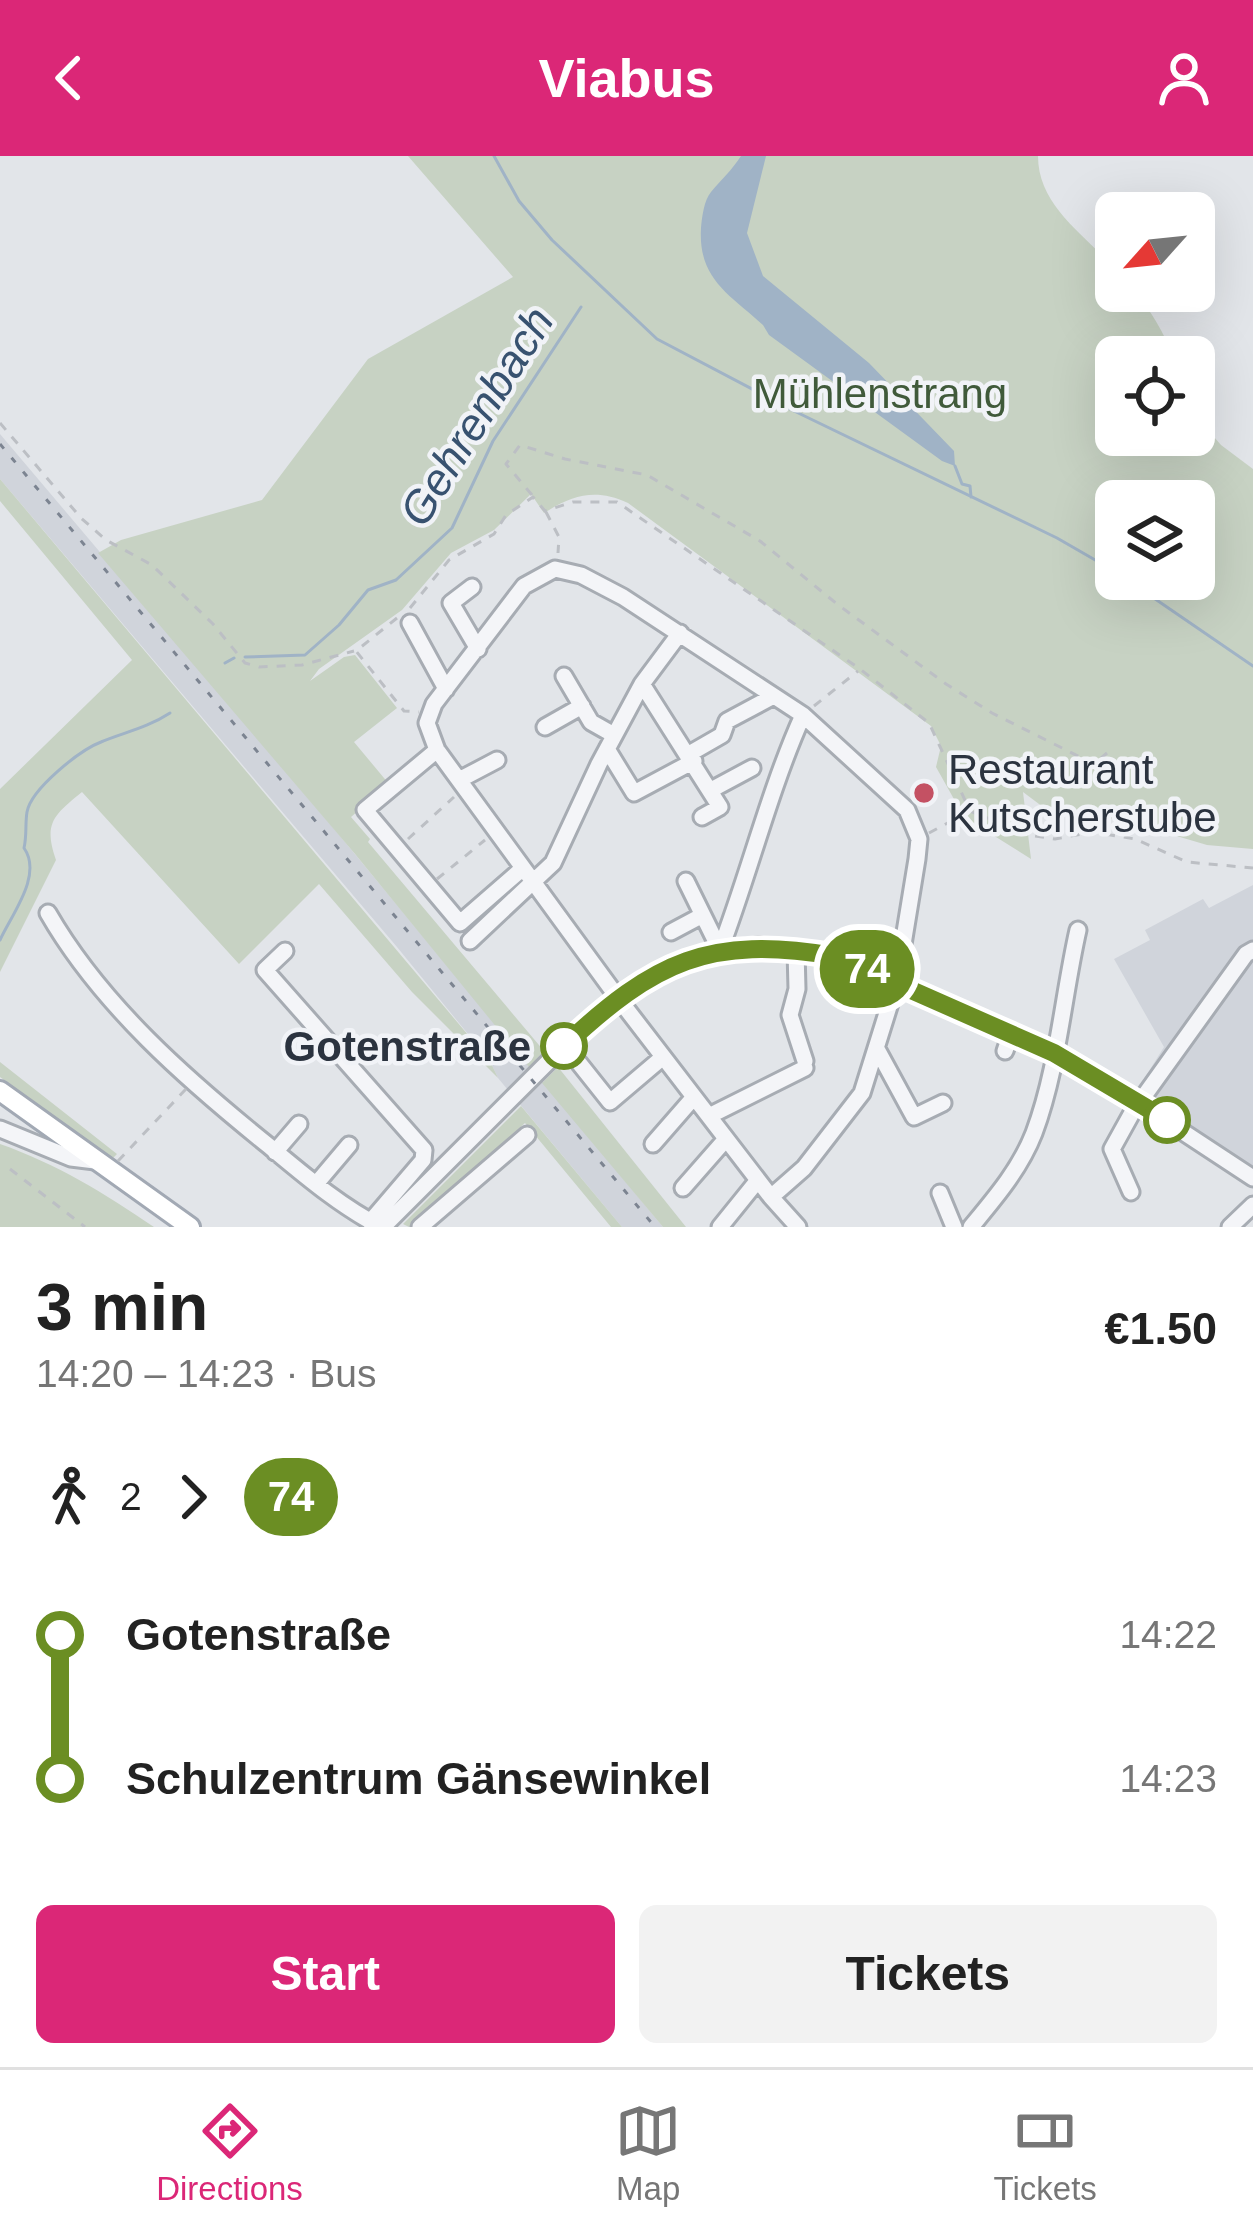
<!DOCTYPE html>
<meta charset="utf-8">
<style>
body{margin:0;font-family:Arial,sans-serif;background:#f2f2f2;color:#222;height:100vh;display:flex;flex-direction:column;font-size:45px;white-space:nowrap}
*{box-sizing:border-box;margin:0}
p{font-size:39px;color:#767676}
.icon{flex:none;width:66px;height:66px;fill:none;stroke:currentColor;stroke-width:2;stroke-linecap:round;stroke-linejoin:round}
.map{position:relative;height:1071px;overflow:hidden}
.side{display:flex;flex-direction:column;background:#fff;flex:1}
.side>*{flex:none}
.badge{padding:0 24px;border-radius:39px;font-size:42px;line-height:78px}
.needle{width:78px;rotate:243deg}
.tools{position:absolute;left:1095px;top:36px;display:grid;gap:24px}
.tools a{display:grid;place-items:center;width:120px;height:120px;border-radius:18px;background:#fff;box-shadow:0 12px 48px #0002;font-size:60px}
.map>.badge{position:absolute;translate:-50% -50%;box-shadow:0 0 0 6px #fff}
.legs{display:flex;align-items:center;gap:18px;height:132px;padding:0 36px;font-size:39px}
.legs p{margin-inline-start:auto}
.overview{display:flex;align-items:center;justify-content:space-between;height:204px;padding:0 36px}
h1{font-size:66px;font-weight:600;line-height:90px}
.action{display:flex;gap:24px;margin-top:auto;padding:24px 36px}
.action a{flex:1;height:138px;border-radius:18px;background:#db2777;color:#fff;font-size:48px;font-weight:600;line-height:138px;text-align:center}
.action a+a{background:#f2f2f2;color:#222}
ul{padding:0 36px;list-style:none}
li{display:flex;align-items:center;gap:42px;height:144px;font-size:45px}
li i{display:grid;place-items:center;width:18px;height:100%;margin:0 15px;background:currentColor}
li i::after{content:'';width:30px;height:30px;margin:-15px;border:9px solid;border-radius:50%;background:#fff}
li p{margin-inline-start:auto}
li:first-child i{background:linear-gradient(#0000 50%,currentColor 0)}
li:last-child i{background:linear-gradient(currentColor 50%,#0000 0)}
header{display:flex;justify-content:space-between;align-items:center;height:156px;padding:0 36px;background:#db2777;color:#fff;font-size:54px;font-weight:600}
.menu{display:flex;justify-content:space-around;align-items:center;height:168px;border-top:3px solid #e0e0e0;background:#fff;font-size:33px;color:#767676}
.menu a{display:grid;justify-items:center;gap:6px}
.menu .selected{color:#db2777}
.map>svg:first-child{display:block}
.built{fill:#d0d4db}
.green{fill:#c7d2c3;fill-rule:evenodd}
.water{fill:#a0b3c6}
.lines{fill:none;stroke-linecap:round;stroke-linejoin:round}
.stream{stroke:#a0b3c6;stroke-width:3}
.minor-casing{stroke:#a7acb3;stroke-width:21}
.major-casing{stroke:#a2a9b4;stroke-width:24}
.path{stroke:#bcbfc4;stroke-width:3;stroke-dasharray:9 9;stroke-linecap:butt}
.minor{stroke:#f4f5f8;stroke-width:15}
.major{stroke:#fff;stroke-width:18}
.rail{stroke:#7c8491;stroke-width:3;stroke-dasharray:6 12;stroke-linecap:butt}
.line-1-casing{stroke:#fff;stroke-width:27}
.line-1{stroke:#6b8e23;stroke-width:18}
.poi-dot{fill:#c45163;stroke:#f1f3f7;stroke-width:4.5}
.stop-1-dot{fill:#fff;stroke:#6b8e23;stroke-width:6}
.labels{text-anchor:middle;stroke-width:9;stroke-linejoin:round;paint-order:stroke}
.park-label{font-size:42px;fill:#405a3a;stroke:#f1f3f7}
.poi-label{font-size:42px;fill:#2b333f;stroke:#f1f3f7;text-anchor:start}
.stop-label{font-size:42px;font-weight:bold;fill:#2b333f;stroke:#f1f3f7;text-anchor:end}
.water-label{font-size:45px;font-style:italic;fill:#385270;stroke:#f1f3f7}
</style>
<header><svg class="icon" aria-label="back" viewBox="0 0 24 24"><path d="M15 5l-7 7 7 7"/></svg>Viabus<svg class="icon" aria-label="person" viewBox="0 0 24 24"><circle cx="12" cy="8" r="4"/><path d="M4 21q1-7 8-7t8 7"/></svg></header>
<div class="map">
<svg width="1253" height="1071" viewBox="0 0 1253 1071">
<rect width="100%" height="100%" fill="#e2e5e9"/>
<path class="built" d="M 0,278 L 330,668 L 663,1071 L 622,1071 L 498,922 L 490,905 L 397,791 L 0,323 Z
M 1253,729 L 1253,1021 L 1132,942 L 1164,891 L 1114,803 L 1150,784 L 1145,774 L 1203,743 L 1209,752 Z"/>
<path class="green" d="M 408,0 L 1038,0 C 1038,51 1086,79 1116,114 L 1116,135 L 1134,135 C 1151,155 1164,176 1173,201 L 1116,201 L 1116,279 L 1194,279 L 1194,258 L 1221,289 L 1253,313 L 1253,693 L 1207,689 L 1119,663 L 1051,657 L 1023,636 L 1031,703 L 964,661 L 936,611 L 941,590 L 931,570 L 628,347 C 595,332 573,339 544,357 L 531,338 L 494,374 L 451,397 L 402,454 L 319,513 L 310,525 L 344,501 L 355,499 L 397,552 L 354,586 L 389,628 L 351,661 L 370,683 L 368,686 L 544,895 L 529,911 L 355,698 L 98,397 L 121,384 L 262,344 L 368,203 L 513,121 ZM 1116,345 L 1194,345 L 1194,423 L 1116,423 Z
M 0,323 L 490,905 L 498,922 L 412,836 L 319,728 L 239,808 L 82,636 C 54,659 43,667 56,704 L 0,816 L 0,633 L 132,504 L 0,345 Z
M 0,906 L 117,998 L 112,1003 L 0,921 Z
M 558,911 L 686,1071 L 663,1071 L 542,927 Z
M 521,950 L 622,1071 L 611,1071 L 525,967 L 409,1071 L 403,1068 Z
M 0,988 C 57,1008 104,1037 154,1071 L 0,1071 Z"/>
<path class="water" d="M 741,0 L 766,0 L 747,77 L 763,120 L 869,207 L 954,295 L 955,310 L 942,305 L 769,179 L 763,169 C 729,138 698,123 701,72 C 702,61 704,44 711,36 C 721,24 732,14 741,0 Z"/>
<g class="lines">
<path class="stream" d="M 494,0 L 519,45 L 552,84 L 657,183 L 790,253 L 1057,382 L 1116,416
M 955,310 L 962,328 L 970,330 L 971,341
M 1126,423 L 1253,510
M 245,501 L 305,499 L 339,469 L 368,434 L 396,424 L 452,372 L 493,285 L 581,151
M 225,507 L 234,502
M 0,784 C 12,758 43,719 24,692 C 27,679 25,668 27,656 C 31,633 80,594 101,586 C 125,576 147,572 170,557"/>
<defs>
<path id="minor" d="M 472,431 L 451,447 L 478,493
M 410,467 L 446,533
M 564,520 L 591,566 L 614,579
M 642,528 L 720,651 L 702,661
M 545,571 L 582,550
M 607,593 L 634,637 L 694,605
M 437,594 L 365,654 L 460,767 L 523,712
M 689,598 L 722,579 L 727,565 L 772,541
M 459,624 L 497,604
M 711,634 L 752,612
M 686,725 L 720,794
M 48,757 C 101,849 187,924 269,990 C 304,1019 340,1050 381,1071
M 671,776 L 701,760
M 470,785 L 553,707 L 599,608 L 642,528 L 680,477
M 720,794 C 750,715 769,635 803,559
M 796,794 L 797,833 L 790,859 L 805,905
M 285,795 L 265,814 L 424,994 L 423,1004 L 370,1066
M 877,893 L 914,961 L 943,947
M 1005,895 L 1011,877
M 579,907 L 610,946 L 663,901
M 1139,947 L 1246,798 L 1253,794
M 709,960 L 805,912
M 0,973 L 71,1002 L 95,1005
M 653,988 L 694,941
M 275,996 L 299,968
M 316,1028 L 349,989
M 683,1032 L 726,983
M 1131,1036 L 1112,993 L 1138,946
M 940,1037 L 954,1071
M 771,1041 L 804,1012 L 862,937 L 897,825 L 917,703 L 919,683 L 907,654 L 803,559 L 623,441 L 581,419 L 555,413 L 524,430 L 434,548 L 427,567 L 437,594 L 618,842 L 771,1041 L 798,1071
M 383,1071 L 564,890 L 618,842 L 661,815 L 686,804 L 720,794 L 759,790 L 834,800 L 1054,897 L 1139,947 L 1253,1022
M 420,1071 L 527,979
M 720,1071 L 758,1024
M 971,1071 C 995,1042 1020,1013 1034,977 C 1058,913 1063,840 1078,774
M 1230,1071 L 1253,1049"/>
<path id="major" d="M 0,935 L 190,1071"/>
</defs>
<use href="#minor" class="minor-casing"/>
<use href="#major" class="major-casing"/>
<path class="path" d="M 0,267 L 81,362 L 106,384 L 152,409 L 213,468 L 245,507 L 259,511 L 302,509 L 354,495
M 532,339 L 506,308 L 520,289 L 565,303 L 647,319 L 760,385 L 837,448 L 946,528 L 992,557 L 1094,608 L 1107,597
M 546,356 L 559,381 L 558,397
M 410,452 L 449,404 L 494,378 L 506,359 L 533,341 L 545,355 L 573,346 L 617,346 L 860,513 L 929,567 L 970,655 L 1029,679 L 1055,683 L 1093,676 L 1135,683 L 1187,706 L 1253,712
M 397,462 L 356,495 L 404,555 L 419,556
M 814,550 L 858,515
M 929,677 L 968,656
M 408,683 L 454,641
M 437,723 L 485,684
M 118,1005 L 186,933
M 10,1013 L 85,1071"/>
<use href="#minor" class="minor"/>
<use href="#major" class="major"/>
<path class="rail" d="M 0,288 L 655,1071"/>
</g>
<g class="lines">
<defs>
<path id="line-1" d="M 564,890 C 655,805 709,779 834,800 L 1054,897 L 1167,964"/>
</defs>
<use href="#line-1" class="line-1-casing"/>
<use href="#line-1" class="line-1"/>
</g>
<circle class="poi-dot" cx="924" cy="637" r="12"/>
<g class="stop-1-dot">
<circle cx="564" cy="890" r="21"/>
<circle cx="1167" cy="964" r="21"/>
</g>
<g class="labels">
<g class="park-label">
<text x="880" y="252">Mühlenstrang</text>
</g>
<g class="poi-label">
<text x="948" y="628">Restaurant<tspan x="948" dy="48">Kutscherstube</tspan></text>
</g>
<g class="stop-label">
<text x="531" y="905">Gotenstraße</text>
</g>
<g class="water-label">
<text transform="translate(476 260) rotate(-58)" y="16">Gehrenbach</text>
</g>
</g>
</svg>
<div class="tools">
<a><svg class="needle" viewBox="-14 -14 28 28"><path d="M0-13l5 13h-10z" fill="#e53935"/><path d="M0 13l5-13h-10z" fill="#767676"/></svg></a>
<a><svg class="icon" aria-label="locate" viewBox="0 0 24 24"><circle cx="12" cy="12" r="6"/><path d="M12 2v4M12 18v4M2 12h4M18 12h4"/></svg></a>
<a><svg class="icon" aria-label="layers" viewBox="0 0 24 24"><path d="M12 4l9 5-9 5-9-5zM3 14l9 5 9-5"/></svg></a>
</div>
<b class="badge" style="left:867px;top:813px;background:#6b8e23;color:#fff">74</b>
</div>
<section class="side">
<div class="overview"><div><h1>3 min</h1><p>14:20 – 14:23 · Bus</p></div><b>€1.50</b></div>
<div class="legs"><svg class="icon" aria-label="walk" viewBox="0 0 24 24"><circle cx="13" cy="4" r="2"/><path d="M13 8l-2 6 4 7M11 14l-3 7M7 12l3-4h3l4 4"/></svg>2<svg class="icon" aria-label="forward" viewBox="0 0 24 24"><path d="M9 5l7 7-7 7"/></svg><b class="badge" style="background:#6b8e23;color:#fff">74</b></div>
<ul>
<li><i style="color:#6b8e23"></i><b>Gotenstraße</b><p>14:22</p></li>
<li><i style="color:#6b8e23"></i><b>Schulzentrum Gänsewinkel</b><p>14:23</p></li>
</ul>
<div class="action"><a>Start</a><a>Tickets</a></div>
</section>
<nav class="menu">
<a class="selected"><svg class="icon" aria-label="directions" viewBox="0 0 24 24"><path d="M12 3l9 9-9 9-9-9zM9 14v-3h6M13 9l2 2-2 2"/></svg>Directions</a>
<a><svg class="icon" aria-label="map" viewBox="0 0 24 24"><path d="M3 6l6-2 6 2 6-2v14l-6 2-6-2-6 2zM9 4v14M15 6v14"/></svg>Map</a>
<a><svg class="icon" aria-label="tickets" viewBox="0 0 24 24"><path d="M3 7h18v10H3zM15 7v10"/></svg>Tickets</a>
</nav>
